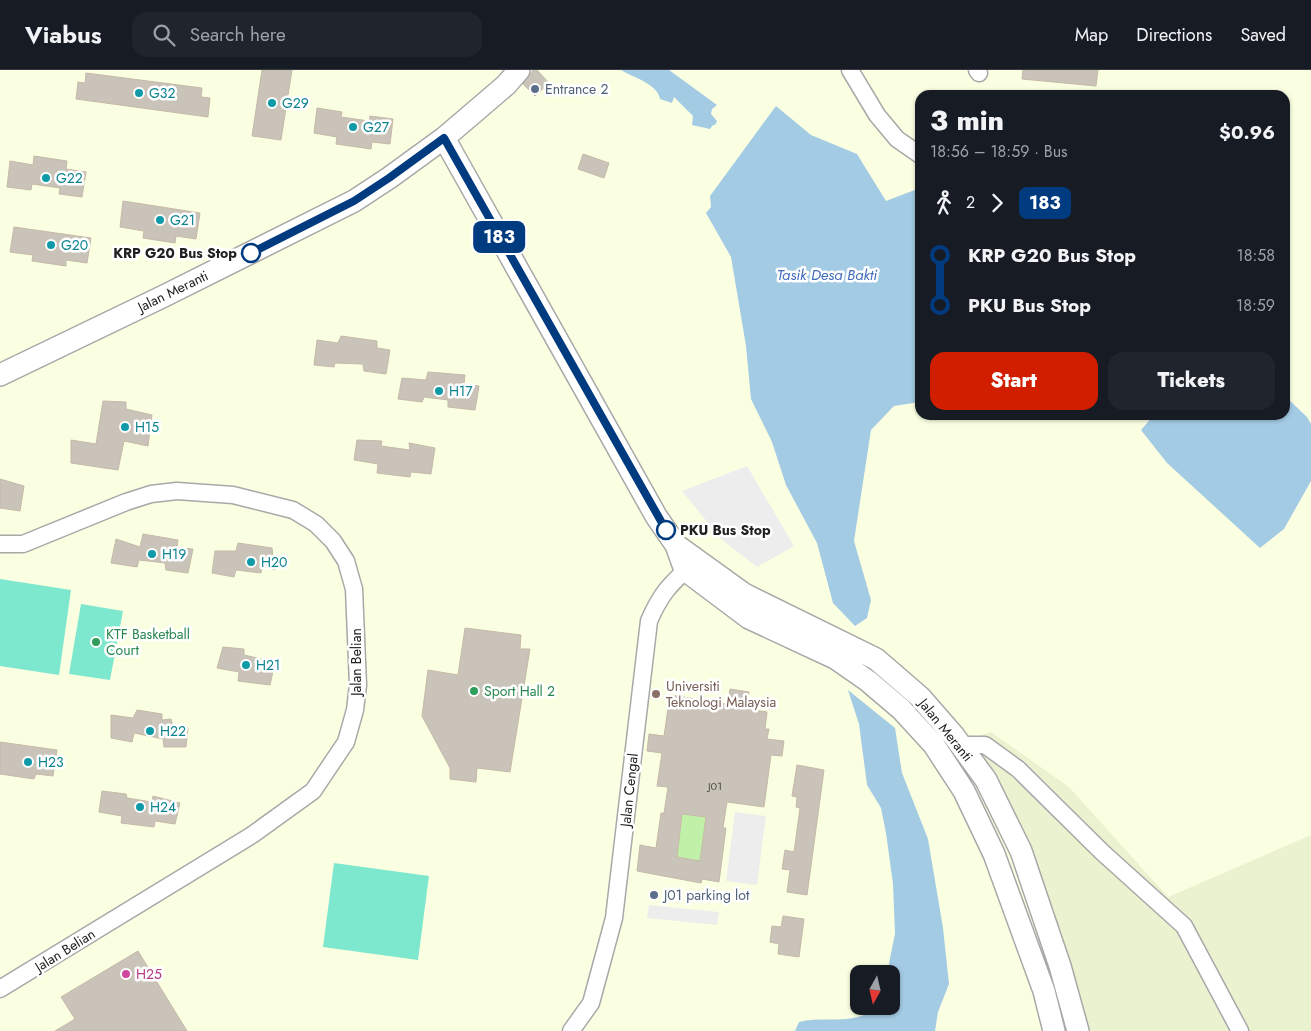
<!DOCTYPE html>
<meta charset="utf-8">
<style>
body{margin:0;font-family:Jost,sans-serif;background:#20242c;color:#f1f3f6;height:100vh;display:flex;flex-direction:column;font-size:19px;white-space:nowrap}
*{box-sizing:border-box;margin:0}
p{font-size:16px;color:#9ea1a6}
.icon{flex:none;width:28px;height:28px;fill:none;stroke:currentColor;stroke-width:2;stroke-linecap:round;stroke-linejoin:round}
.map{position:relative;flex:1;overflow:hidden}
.side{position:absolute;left:915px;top:20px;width:375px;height:330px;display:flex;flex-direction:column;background:#171b24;border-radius:15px;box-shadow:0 1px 4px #0004}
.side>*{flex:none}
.badge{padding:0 10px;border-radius:8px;font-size:18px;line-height:32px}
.needle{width:32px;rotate:188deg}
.controls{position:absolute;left:850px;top:895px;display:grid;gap:10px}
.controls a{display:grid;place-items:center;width:50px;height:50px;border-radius:10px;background:#171b24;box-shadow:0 1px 4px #0004;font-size:25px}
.map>.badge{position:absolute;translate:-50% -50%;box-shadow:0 0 0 2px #fff}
.legs{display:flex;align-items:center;gap:8px;height:55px;padding:0 15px;font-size:16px}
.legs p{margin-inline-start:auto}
.summary{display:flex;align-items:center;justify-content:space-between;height:85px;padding:0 15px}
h1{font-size:28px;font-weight:800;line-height:38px}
.button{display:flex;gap:10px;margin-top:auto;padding:10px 15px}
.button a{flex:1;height:58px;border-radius:15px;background:#d11e00;color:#fff;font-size:20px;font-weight:800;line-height:58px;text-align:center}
.button a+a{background:#20242c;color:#f1f3f6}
ul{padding:0 15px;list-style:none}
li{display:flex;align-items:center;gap:18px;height:50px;font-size:19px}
li i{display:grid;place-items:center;width:8px;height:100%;margin:0 6px;background:currentColor}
li i::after{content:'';width:12px;height:12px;margin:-6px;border:4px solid;border-radius:50%;background:#171b24}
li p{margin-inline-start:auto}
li:first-child i{background:linear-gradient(#0000 50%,currentColor 0)}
li:last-child i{background:linear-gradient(currentColor 50%,#0000 0)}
header{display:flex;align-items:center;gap:30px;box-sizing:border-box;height:70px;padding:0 25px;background:#171b24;border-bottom:1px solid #363941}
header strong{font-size:24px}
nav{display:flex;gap:28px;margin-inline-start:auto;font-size:18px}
.search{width:350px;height:45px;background:#20242c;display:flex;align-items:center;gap:12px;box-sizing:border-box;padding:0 18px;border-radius:15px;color:#9ea1a6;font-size:19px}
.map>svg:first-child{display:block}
.education{fill:#fbffe2;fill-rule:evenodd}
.farmland{fill:#ebf2d0}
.grass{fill:#c1f0a8}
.pitch{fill:#7de8ce}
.parking{fill:#ededed}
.water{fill:#a3cbe3}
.building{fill:#cac3b9;stroke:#c5b9a7;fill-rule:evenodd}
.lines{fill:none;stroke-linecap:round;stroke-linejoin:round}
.minor-casing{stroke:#a8a8a8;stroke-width:19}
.tertiary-casing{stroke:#a8a8a8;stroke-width:24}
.minor{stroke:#fff;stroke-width:16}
.tertiary{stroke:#fff;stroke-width:21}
.line-1-casing{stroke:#fff;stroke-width:11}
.line-1{stroke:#003b80;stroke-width:8}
.service-dot{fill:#5c6f8a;stroke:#fff;stroke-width:2}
.culture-dot{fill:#0f9aa8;stroke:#fff;stroke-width:2}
.stop-1-dot{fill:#fff;stroke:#003b80;stroke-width:2.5}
.leisure-dot{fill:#2e9e5b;stroke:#fff;stroke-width:2}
.education-dot{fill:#8d6e63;stroke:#fff;stroke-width:2}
.hotel-dot{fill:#d1479c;stroke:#fff;stroke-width:2}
.labels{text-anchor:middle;stroke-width:5;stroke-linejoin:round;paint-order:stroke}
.number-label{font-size:11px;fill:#4b4a47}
.service-label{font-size:14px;fill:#4e5e75;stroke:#fff;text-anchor:start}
.culture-label{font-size:14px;fill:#0d838f;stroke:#fff;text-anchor:start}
.stop-label{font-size:14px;font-weight:bold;fill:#212121;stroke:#fff;text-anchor:end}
.street-label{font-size:14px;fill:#212121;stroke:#fff}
.leisure-label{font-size:14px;fill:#27864d;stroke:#fff;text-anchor:start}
.education-label{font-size:14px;fill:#785e54;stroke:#fff;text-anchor:start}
.hotel-label{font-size:14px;fill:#b23c85;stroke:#fff;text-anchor:start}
.water-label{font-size:15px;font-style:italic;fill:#426dbb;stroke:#fff}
</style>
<header>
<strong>Viabus</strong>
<div class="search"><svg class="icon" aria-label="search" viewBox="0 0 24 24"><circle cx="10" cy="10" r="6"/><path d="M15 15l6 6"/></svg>Search here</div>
<nav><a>Map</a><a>Directions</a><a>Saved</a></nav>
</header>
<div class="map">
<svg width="1311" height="961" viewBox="0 0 1311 961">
<rect width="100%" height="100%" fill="#f2f0e6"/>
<path class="education" d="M 0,0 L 1311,0 L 1311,961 L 0,961 ZM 920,25 L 1285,25 L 1285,345 L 920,345 ZM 859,904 L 891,904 L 891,936 L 859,936 Z"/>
<path class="farmland" d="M 991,662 L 1069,717 L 1168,827 L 1311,765 L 1311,961 L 1082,961 L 967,670 Z"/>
<path class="grass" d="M 682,744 L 706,747 L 700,791 L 677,787 Z"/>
<path class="pitch" d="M 0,509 L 71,520 L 59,605 L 0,596 Z
M 81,534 L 123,541 L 110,610 L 69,604 Z
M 334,793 L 429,806 L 418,890 L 323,877 Z"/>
<path class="parking" d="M 747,396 L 794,476 L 757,497 L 721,469 L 682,421 Z
M 735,742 L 766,746 L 757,815 L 726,811 Z
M 649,835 L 719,842 L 717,855 L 647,848 Z"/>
<path class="water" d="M 621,0 L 669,0 L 717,35 L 712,39 L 711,44 L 717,51 L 715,55 L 713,55 L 710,59 L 692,55 L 693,46 L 674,27 L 672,33 L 660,29 C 658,14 632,7 621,0 Z
M 776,36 L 811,65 L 857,84 L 886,131 L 920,118 L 920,332 L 894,336 L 871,360 L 854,471 L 871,530 L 867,548 L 855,556 L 833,533 L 817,473 L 786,415 L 772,372 L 751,329 L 746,276 L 731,187 L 706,143 L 711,137 L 710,126 Z
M 1285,326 L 1307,347 L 1311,354 L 1311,411 L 1284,459 L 1260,478 L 1167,393 L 1141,360 L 1154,345 L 1285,345 Z
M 848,620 L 895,658 L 902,703 L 928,769 L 943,858 L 949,914 L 938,942 L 935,961 L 795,961 L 799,952 C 818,947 838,952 858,947 C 869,944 879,936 891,936 L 891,904 L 889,893 L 895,864 L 893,814 L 886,763 L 881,738 L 867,715 L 859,654 Z"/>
<path class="building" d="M 262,0 L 292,0 L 281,70 L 252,66 Z
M 533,0 L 537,0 L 549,13 L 535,26 L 523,14 Z
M 1023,0 L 1098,0 L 1096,16 L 1022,9 Z
M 86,3 L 202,18 L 201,27 L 210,28 L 208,47 L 76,29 L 78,12 L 85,13 Z
M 317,38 L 342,42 L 341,47 L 369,51 L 370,46 L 393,49 L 390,74 L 372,72 L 371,79 L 336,74 L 337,67 L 314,63 Z
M 583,84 L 609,93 L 604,108 L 578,99 Z
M 34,86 L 67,91 L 66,99 L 86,102 L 82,127 L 59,124 L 60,118 L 32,114 L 31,120 L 7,117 L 10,91 L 33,95 Z
M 123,131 L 200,143 L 196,169 L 176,166 L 175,173 L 143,168 L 144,161 L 120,157 Z
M 14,157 L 91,168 L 87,193 L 66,190 L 66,196 L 32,191 L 33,185 L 10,182 Z
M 341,266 L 377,271 L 377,278 L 390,280 L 386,304 L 364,301 L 363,294 L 335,293 L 334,297 L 314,295 L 317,270 L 338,273 Z
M 428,302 L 465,305 L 464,314 L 479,316 L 475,340 L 448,337 L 448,330 L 424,327 L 422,332 L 398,329 L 402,308 L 426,310 Z
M 103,331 L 126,332 L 126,339 L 152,345 L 148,376 L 124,371 L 118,400 L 71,393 L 71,370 L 96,374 Z
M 357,370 L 382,371 L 381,376 L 410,380 L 409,373 L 435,378 L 431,404 L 411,402 L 410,407 L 377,403 L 378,394 L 354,390 Z
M 0,409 L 24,416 L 20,441 L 0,438 Z
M 143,464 L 178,470 L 177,478 L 193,479 L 188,503 L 166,500 L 165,493 L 139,490 L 137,497 L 111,493 L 116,469 L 140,477 Z
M 238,473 L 272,478 L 273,486 L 277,487 L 275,500 L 262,496 L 261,503 L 236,500 L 234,507 L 212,503 L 215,481 L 236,481 Z
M 465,558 L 521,565 L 520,579 L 530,579 L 510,702 L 477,698 L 476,712 L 450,709 L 450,698 L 422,646 L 428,600 L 458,605 Z
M 223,577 L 244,579 L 244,585 L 275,592 L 270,615 L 238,611 L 239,602 L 217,598 Z
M 730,619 L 749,622 L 746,639 L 767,642 L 765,659 L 769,659 L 767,669 L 784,671 L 782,686 L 771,685 L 764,737 L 727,732 L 723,758 L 726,758 L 719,812 L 702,809 L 701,813 L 637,801 L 640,775 L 656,778 L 661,743 L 664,743 L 668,717 L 657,716 L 662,683 L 647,681 L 649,664 L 664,666 L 670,625 L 727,634 ZM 682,744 L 706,747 L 700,791 L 677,787 Z
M 137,640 L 162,644 L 162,650 L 171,649 L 173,656 L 188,658 L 186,677 L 164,677 L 163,669 L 134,663 L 132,672 L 111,668 L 111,645 L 133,648 Z
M 0,672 L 57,680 L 53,706 L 36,704 L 34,709 L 0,704 Z
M 797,695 L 824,700 L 807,825 L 787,822 L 790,800 L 782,799 L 785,780 L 794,782 L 800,738 L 796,737 L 797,727 L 792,726 Z
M 102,721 L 126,724 L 127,728 L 152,732 L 153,726 L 180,733 L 175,754 L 155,751 L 154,757 L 121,753 L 122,746 L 99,742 Z
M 783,846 L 804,849 L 799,887 L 778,884 L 779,874 L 770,872 L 772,856 L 781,857 Z
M 138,881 L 187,961 L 55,961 L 75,949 L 61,927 Z"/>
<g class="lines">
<defs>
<path id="minor" d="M 850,0 L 877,45 L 897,69 L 920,85
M 977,0 L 979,3
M 0,474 L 23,474 L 126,432 L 151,424 L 177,421 L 233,425 L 293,440 L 316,454 L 333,471 L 346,491 L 354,519 L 358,615 L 355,640 L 346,672 L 313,721 L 252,765 L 0,919
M 960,675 L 985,675 L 1018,699 L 1102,782 L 1184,856 L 1240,961
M 571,961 L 591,933 L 614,848 L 649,551 C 662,521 671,514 694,492"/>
<path id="tertiary" d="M 444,68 L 656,446 L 676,475 L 685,500 L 749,548 L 835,588 L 868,611 L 901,639 L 934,675 L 964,721 L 994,784 L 1044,921 L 1054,961
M 0,305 L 164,226 L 354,131 L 389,108 L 444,68 L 506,15 L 519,0
M 676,475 L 744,524 L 876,589 L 920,627 L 954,666 L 986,710 L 1021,781 L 1060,896 L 1078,961"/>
</defs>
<use href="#minor" class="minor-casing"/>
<use href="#tertiary" class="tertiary-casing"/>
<use href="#minor" class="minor"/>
<use href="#tertiary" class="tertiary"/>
</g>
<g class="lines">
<defs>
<path id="line-1" d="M 251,183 L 354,131 L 389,108 L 444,68 L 666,460"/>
</defs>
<use href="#line-1" class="line-1-casing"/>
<use href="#line-1" class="line-1"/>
</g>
<g class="service-dot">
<circle cx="535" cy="19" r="5"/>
<circle cx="654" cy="825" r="5"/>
</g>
<g class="culture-dot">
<circle cx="139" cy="23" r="5"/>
<circle cx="272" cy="33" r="5"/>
<circle cx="353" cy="57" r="5"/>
<circle cx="46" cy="108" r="5"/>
<circle cx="160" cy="150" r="5"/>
<circle cx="51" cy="175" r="5"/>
<circle cx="439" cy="321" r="5"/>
<circle cx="125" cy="357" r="5"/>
<circle cx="152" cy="484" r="5"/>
<circle cx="251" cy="492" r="5"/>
<circle cx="246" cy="595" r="5"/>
<circle cx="150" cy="661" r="5"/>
<circle cx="28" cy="692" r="5"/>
<circle cx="140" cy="737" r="5"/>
</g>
<g class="stop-1-dot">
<circle cx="251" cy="183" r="9"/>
<circle cx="666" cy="460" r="9"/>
</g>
<g class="leisure-dot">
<circle cx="96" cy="572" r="5"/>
<circle cx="474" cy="621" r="5"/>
</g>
<circle class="education-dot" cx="656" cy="624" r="5"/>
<circle class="hotel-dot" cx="126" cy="904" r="5"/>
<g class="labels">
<g class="number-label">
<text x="715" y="720">J01</text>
</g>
<g class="service-label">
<text x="545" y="24">Entrance 2</text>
<text x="664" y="830">J01 parking lot</text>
</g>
<g class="culture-label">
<text x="149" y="28">G32</text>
<text x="282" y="38">G29</text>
<text x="363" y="62">G27</text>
<text x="56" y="113">G22</text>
<text x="170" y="155">G21</text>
<text x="61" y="180">G20</text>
<text x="449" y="326">H17</text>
<text x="135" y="362">H15</text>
<text x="162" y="489">H19</text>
<text x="261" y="497">H20</text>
<text x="256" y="600">H21</text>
<text x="160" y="666">H22</text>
<text x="38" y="697">H23</text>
<text x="150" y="742">H24</text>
</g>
<g class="stop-label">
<text x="237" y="188">KRP G20 Bus Stop</text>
<text x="680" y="465" text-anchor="start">PKU Bus Stop</text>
</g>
<g class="street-label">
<text transform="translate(173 221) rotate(-26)" y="5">Jalan Meranti</text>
<text transform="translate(356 592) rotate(-90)" y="5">Jalan Belian</text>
<text transform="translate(946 660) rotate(51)" y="5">Jalan Meranti</text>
<text transform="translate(629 720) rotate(-84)" y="5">Jalan Cengal</text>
<text transform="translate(65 880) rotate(-32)" y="5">Jalan Belian</text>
</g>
<g class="leisure-label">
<text x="106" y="569">KTF Basketball<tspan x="106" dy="16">Court</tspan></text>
<text x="484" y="626">Sport Hall 2</text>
</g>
<g class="education-label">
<text x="666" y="621">Universiti<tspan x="666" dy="16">Teknologi Malaysia</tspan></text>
</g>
<g class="hotel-label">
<text x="136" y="909">H25</text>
</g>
<g class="water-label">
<text x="827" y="210">Tasik Desa Bakti</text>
</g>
</g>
</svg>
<div class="controls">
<a><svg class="needle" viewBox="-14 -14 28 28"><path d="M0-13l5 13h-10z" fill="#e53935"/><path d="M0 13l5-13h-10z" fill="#9ea1a6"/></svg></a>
</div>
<b class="badge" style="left:499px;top:167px;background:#003b80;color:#fff">183</b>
<section class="side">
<div class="summary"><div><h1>3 min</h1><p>18:56 – 18:59 · Bus</p></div><b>$0.96</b></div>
<div class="legs"><svg class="icon" aria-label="walk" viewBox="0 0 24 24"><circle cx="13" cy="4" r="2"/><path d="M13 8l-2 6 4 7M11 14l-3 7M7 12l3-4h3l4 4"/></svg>2<svg class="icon" aria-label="forward" viewBox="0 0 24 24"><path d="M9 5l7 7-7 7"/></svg><b class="badge" style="background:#003b80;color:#fff">183</b></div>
<ul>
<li><i style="color:#003b80"></i><b>KRP G20 Bus Stop</b><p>18:58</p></li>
<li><i style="color:#003b80"></i><b>PKU Bus Stop</b><p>18:59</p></li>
</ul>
<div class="button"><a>Start</a><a>Tickets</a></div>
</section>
</div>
